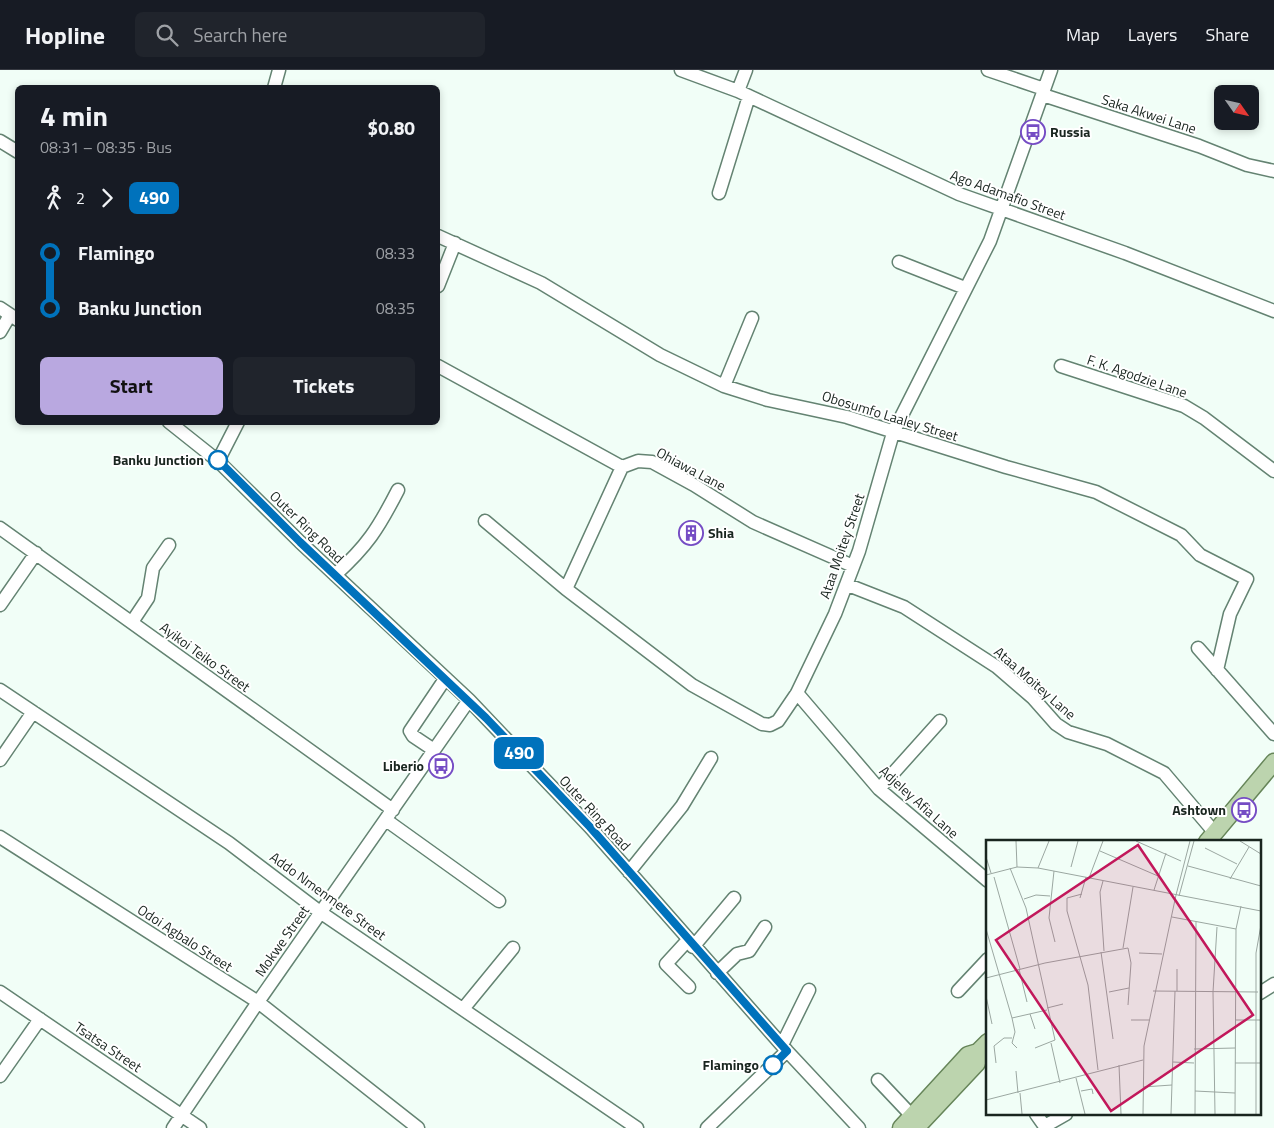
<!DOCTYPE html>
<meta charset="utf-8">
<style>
body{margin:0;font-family:"Titillium Web",sans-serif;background:#20242c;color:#f1f3f6;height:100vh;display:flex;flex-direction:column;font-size:19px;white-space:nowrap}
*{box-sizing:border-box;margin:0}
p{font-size:16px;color:#9ea1a6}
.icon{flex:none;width:28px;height:28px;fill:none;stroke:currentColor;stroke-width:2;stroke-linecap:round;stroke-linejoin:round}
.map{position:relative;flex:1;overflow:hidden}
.drawer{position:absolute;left:15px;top:15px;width:425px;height:340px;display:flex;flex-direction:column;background:#171b24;border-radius:8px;box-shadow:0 2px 8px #0003}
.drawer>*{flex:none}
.badge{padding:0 10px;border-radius:8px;font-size:18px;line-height:32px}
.needle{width:32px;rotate:124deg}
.controls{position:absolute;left:1214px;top:15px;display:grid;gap:10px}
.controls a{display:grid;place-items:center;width:45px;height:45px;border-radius:8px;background:#171b24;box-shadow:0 2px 8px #0003;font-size:25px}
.map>.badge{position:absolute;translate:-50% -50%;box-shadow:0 0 0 2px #fff}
.legs{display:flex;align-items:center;gap:8px;height:55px;padding:0 25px;font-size:16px}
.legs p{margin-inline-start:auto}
.head{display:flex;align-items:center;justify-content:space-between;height:85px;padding:0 25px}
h1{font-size:28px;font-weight:700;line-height:38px}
.action{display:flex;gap:10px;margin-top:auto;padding:10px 25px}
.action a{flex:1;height:58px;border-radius:8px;background:#b9a8e0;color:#111;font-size:20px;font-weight:700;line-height:58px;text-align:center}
.action a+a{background:#20242c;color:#f1f3f6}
ul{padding:0 25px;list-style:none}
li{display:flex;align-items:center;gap:18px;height:55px;font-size:19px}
li i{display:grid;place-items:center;width:8px;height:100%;margin:0 6px;background:currentColor}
li i::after{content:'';width:12px;height:12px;margin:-6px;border:4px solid;border-radius:50%;background:#171b24}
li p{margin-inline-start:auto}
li:first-child i{background:linear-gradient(#0000 50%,currentColor 0)}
li:last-child i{background:linear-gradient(currentColor 50%,#0000 0)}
header{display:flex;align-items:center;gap:30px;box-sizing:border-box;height:70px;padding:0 25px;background:#171b24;border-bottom:1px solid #363941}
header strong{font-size:24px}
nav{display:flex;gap:28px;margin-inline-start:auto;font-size:18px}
.search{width:350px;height:45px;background:#20242c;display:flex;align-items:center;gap:12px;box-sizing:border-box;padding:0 18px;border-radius:8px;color:#9ea1a6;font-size:19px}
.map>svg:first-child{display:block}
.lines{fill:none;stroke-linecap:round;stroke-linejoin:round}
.minor-casing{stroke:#648372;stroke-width:15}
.major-casing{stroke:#668559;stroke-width:19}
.minor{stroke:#fff;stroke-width:12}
.major{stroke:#bcd4ae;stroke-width:16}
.line-1-casing{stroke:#fff;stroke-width:11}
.line-1{stroke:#0072bc;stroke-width:8}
.stop-1-dot{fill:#fff;stroke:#0072bc;stroke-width:2.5}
.labels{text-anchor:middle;stroke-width:4;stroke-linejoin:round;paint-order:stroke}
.street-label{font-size:14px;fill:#19251f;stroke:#fff}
.poi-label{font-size:14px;font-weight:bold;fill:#19251f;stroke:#fff;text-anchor:start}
.stop-label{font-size:14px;font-weight:bold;fill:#19251f;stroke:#fff;text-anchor:end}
.inset-road{fill:none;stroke:#9ba7a1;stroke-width:1}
.view{fill:#c2185b;fill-opacity:0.15;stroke:#c2185b;stroke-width:2.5}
.inset-edge{fill:none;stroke:#19251f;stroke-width:2.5}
</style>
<header>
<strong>Hopline</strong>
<div class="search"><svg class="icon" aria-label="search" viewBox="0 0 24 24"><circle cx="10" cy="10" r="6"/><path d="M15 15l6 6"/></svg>Search here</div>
<nav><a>Map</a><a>Layers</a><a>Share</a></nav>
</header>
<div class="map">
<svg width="1274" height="1058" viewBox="0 0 1274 1058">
<rect width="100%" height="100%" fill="#f1fef7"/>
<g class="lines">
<defs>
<path id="minor" d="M 681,0 L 738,21 L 959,124 L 1125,183 L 1274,241
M 988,0 L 1044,19
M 274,18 L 279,0
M 738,21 L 746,0
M 1043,25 L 1199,76 L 1247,95 L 1274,101
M 0,71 L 18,82
M 719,123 L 749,26
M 438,166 L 541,213 L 660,285 L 724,316 L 768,330 L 847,347 L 1006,397 L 1096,422 L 1181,465 L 1200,485 L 1247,509 L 1230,544 L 1217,600
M 899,192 L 965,218
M 438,216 L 455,173
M 0,238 L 18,250
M 0,262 L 10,245
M 438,296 L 622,397 L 638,391 L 652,392 L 694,415 L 753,452 L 853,496
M 1061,296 L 1184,336 L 1204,348 L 1274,401
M 724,316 L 752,248
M 169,352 L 218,391 L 300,472 L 469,630 L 590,757 L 787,981 L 859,1058
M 218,391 L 238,352
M 485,451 L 566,519 L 692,615 L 762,654 L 770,655 L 778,651 L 797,623 L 835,544 L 859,481 L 893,363 L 990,171 L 1051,0
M 0,458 L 393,740
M 335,505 C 367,476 378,459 398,420
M 848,515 L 904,537 L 997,597 L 1033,628 L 1056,654 L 1068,662 L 1107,674 L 1164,703 L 1215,763
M 566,519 L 622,397
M 0,535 L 36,483
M 132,552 L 148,528 L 153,498 L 169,475
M 1198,578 L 1274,664
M 0,620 L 229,773 L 320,842 L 637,1058
M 797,623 L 879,719 L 988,811
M 434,680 L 413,666 L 410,661 L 445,609
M 0,690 L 33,642
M 879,719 L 940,651
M 386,750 L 499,831
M 0,767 L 258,932 L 418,1058
M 629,802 L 682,736 L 711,688
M 688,870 L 666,894 L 689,917
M 693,877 L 734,828
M 717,903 L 737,884 L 749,881 L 765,857
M 958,921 L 988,889
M 0,922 L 200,1058
M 1260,923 L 1274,914
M 463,939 L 513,878
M 782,975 L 809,920
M 0,1006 L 40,949
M 878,1010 L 912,1046
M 1036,1044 L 1046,1058
M 1045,1056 L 1066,1044
M 173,1058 L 258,932 L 469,630
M 707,1058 L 787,981"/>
<path id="major" d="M 1207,772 L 1274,692
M 901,1058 L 968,985 L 978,982 L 988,972
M 916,1058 L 977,993 L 978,982"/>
</defs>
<use href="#minor" class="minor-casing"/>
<use href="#major" class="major-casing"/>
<use href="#minor" class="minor"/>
<use href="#major" class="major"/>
</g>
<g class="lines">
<defs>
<path id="line-1" d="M 218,390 L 300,472 L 486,648 L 590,757 L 787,981 L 773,995"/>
</defs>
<use href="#line-1" class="line-1-casing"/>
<use href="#line-1" class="line-1"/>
</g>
<defs>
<symbol id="bus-ring" viewBox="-11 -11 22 22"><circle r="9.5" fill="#fff" stroke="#754cc4" stroke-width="1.5"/><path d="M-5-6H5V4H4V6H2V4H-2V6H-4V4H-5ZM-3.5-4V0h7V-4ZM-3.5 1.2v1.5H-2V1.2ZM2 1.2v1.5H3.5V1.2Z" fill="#754cc4"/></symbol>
<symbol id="building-ring" viewBox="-11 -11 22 22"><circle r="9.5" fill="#fff" stroke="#754cc4" stroke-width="1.5"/><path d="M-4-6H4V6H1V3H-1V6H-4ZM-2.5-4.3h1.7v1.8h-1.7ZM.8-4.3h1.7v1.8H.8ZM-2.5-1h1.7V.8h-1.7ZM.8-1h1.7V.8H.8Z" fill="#754cc4"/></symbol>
</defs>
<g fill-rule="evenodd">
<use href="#bus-ring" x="1019" y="48" width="28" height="28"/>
<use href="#building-ring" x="677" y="449" width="28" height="28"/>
<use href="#bus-ring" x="427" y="682" width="28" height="28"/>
<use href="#bus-ring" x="1230" y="726" width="28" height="28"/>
</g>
<g class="stop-1-dot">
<circle cx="218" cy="390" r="9"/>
<circle cx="773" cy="995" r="9"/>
</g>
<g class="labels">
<g class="street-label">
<text transform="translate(1149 44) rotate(18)" y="5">Saka Akwei Lane</text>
<text transform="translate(1008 125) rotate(20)" y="5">Ago Adamafio Street</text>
<text transform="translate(1137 306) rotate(19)" y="5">F. K. Agodzie Lane</text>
<text transform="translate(890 346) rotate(17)" y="5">Obosumfo Laaley Street</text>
<text transform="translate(691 399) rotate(28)" y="5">Ohiawa Lane</text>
<text transform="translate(307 457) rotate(44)" y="5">Outer Ring Road</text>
<text transform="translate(842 476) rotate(-71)" y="5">Ataa Moitey Street</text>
<text transform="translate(205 587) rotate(36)" y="5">Ayikoi Teiko Street</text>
<text transform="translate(1035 613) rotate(41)" y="5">Ataa Moitey Lane</text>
<text transform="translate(919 732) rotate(42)" y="5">Adjeley Afia Lane</text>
<text transform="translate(595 743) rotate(47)" y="5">Outer Ring Road</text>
<text transform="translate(328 826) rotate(36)" y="5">Addo Nmenmete Street</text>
<text transform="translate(185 868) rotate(33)" y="5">Odoi Agbalo Street</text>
<text transform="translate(282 871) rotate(-55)" y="5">Mokwe Street</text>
<text transform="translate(108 977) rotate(34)" y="5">Tsatsa Street</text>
</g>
<g class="poi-label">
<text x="1050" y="67">Russia</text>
<text x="708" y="468">Shia</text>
<text x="424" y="701" text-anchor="end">Liberio</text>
<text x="1226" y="745" text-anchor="end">Ashtown</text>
</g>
<g class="stop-label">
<text x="204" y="395">Banku Junction</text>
<text x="759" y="1000">Flamingo</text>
</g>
</g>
<g transform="translate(986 770)">
<rect width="275" height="275" fill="#f1fef7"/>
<path class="inset-road" d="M 30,1 L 31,27M 150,1 L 195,21M 254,1 L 275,14M 219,8 L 251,24M 114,11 L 172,36M 0,17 L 5,33M 202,26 L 275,46M 85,27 L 92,1M 24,28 L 40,68 L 69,200 L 49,208M 52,28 L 63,1M 68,31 L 63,78 L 69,102M 0,35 L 31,27 L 52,28 L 275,71M 8,37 L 34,129M 103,38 L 117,1M 244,39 L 263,7M 117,41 L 114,52 L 118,111M 168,50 L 180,13M 96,54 L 81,58 L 81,71 L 102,145 L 112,230M 190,55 L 204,1M 193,56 L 208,1M 94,58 L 100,37M 38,59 L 50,55 L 64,56M 186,77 L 250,89M 0,89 L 26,178 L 29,192 L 26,203 L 31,208M 137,108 L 147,47M 115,112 L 127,199M 153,113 L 176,114M 33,129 L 41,162M 0,138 L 59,123 L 142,108 L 145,123 L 142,165M 167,151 L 272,152M 191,151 L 191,129M 123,152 L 143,148M 0,156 L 6,184M 61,168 L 77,164M 44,174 L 49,189M 26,178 L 61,170M 145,180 L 163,180M 249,180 L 275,180M 65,203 L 74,243M 208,209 L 249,208M 187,222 L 208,223M 10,223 L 8,206 L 18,198 L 26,198M 249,223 L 275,223M 133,225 L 135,274M 30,231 L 32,253M 90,238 L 99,274M 157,247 L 186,245M 95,251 L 106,249 L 107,254M 209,251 L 249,253M 34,253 L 36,274M 0,260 L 157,220M 157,274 L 158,206 L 190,55M 185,274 L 189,151M 209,274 L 210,82M 229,274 L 227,152 L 231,87M 249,274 L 250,89 L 255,66M 270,274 L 270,113 L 275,85"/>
<path class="view" d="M 152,5 L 267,175 L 125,271 L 10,100 Z"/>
<rect width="275" height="275" class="inset-edge"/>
</g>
</svg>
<div class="controls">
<a><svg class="needle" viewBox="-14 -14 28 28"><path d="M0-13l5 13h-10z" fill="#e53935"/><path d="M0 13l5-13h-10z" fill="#9ea1a6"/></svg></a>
</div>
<b class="badge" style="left:519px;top:683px;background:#0072bc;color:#fff">490</b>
<section class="drawer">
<div class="head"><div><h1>4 min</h1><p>08:31 – 08:35 · Bus</p></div><b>$0.80</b></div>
<div class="legs"><svg class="icon" aria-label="walk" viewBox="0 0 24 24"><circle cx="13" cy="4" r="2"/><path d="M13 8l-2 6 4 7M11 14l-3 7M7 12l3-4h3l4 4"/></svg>2<svg class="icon" aria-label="forward" viewBox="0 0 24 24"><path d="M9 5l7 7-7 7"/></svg><b class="badge" style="background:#0072bc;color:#fff">490</b></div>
<ul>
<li><i style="color:#0072bc"></i><b>Flamingo</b><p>08:33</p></li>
<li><i style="color:#0072bc"></i><b>Banku Junction</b><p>08:35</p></li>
</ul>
<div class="action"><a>Start</a><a>Tickets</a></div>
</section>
</div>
